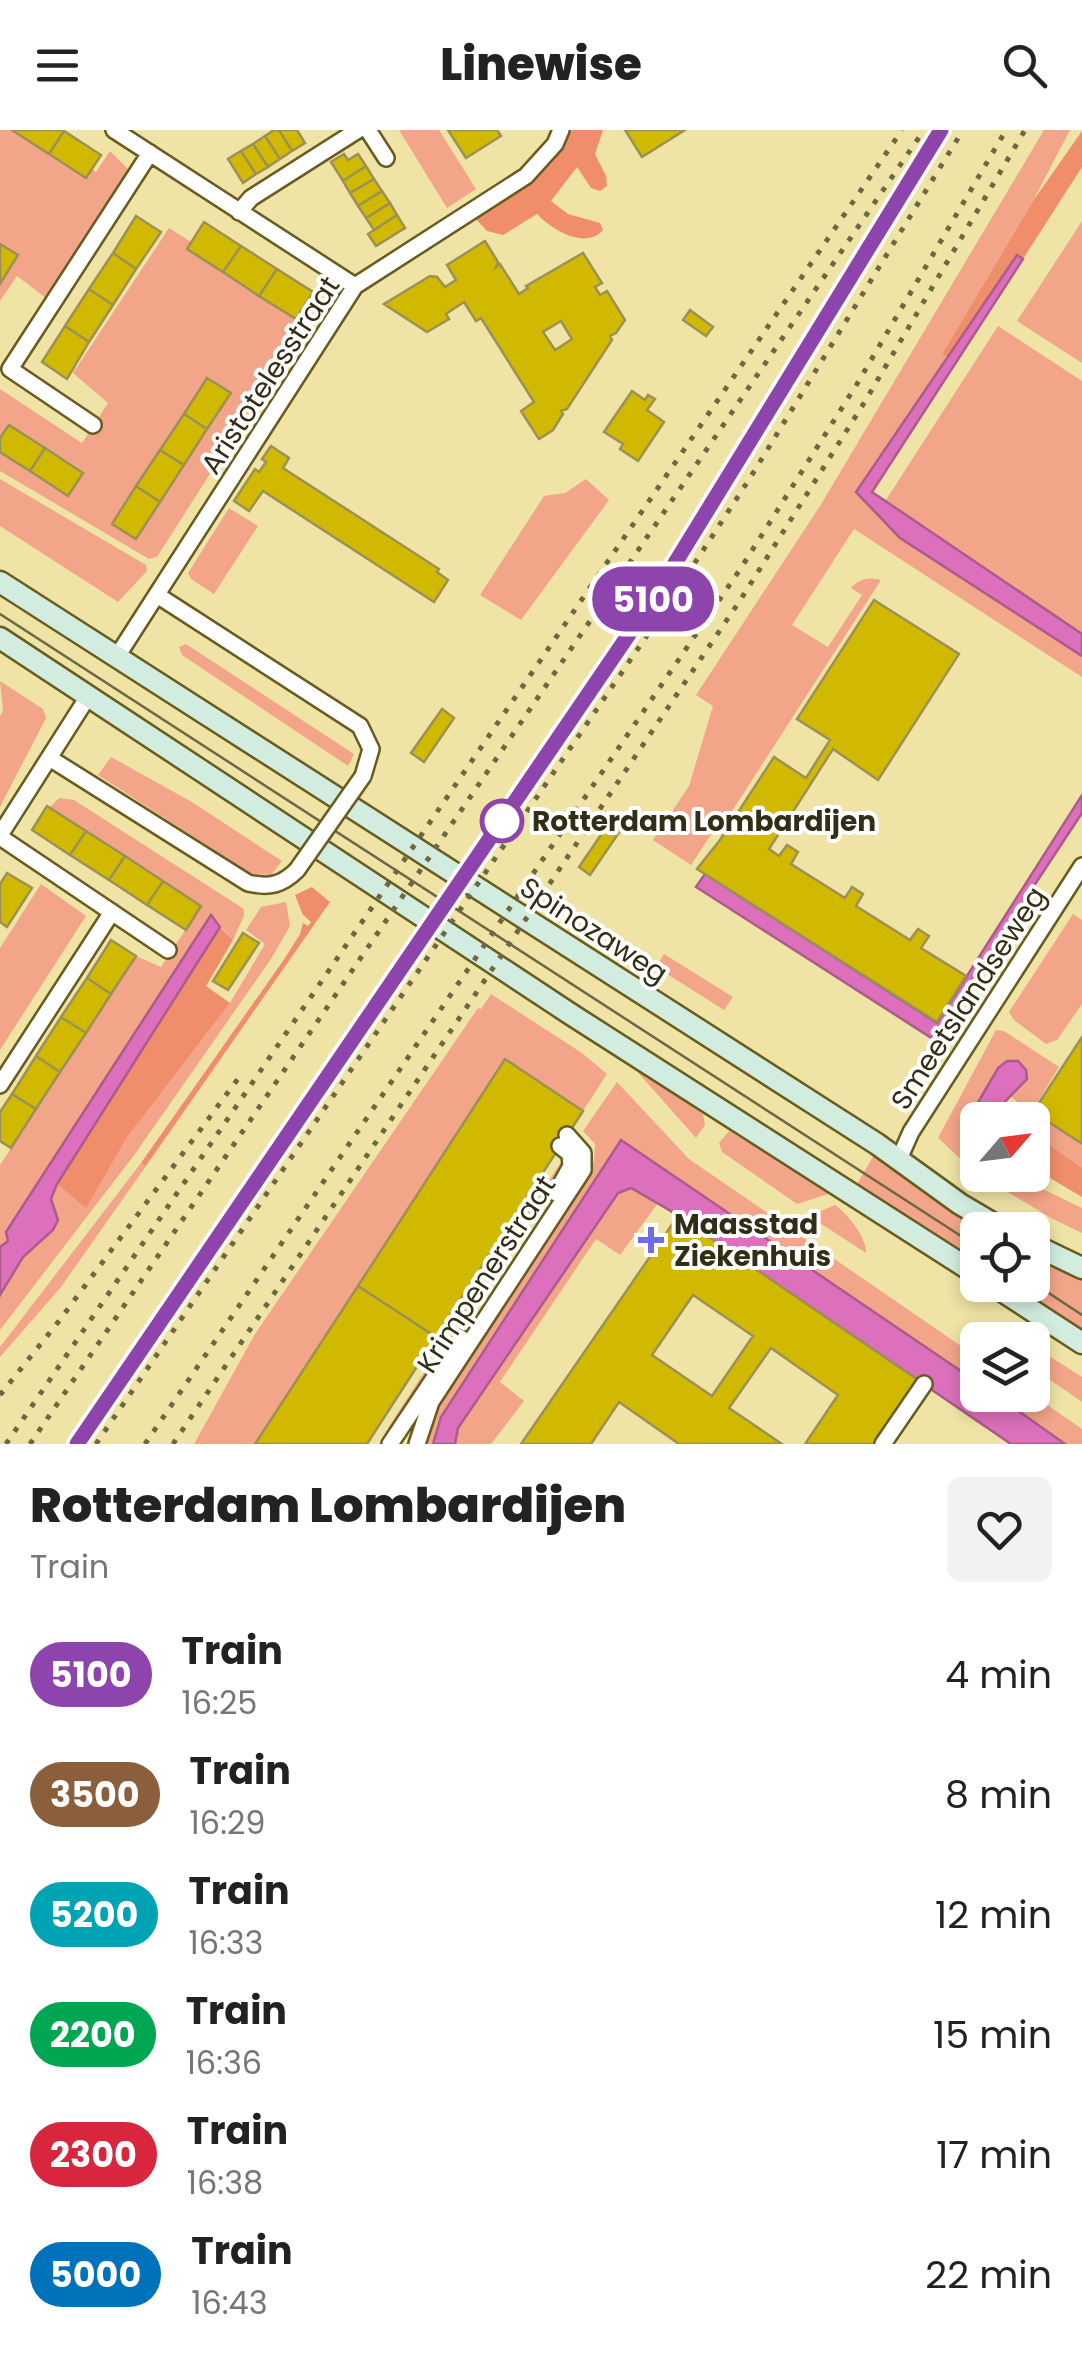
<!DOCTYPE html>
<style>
body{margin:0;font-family:Poppins,sans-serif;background:#f2f2f2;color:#222;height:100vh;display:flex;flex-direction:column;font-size:38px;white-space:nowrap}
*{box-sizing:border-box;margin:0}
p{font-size:32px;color:#767676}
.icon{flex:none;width:55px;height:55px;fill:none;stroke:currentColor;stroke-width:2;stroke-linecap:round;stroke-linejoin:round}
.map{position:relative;height:1314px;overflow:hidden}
.drawer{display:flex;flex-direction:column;background:#fff;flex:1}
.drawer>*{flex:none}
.badge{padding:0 20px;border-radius:32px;font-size:35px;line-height:65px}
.needle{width:65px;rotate:62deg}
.controls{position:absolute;left:960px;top:972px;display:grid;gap:20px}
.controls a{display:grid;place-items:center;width:90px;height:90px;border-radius:15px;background:#fff;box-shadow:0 5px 15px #0003;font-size:50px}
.map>.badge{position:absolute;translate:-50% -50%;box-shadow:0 0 0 5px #fff}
.round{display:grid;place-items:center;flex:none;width:105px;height:105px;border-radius:15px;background:#f2f2f2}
.overview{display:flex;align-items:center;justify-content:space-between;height:170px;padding:0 30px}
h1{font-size:48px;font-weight:800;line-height:75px}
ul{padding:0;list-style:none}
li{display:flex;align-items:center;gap:30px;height:120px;padding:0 30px}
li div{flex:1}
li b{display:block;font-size:38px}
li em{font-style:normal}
li .badge{min-width:110px;font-weight:700;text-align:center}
header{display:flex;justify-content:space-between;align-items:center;height:130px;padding:0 30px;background:#fff;font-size:45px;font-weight:800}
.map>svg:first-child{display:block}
.green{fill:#f3a589}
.forest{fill:#f08e6b}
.water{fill:#dd70bc;stroke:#aa5c8a;stroke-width:2.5}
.building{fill:#d1b902;stroke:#9c9154;stroke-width:2.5;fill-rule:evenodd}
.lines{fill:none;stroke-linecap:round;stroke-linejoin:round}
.street-casing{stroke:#675c1e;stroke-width:20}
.secondary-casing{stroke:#675c1e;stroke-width:25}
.street{stroke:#fff;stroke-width:15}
.secondary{stroke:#d2eddf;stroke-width:20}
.tram{stroke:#6d6742;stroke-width:2.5}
.rail{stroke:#6d6742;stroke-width:5;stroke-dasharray:5 10;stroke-linecap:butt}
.street-bridge-casing{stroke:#675c1e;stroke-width:20;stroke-linecap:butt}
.street-bridge{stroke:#fff;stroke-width:15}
.line-casing{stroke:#fff;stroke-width:22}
.line{stroke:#8e44ad;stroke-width:15}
.stop-dot{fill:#fff;stroke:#8e44ad;stroke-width:5}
.poi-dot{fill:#6e6de7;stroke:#fff;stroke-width:4}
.labels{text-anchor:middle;stroke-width:8;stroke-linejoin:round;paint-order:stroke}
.street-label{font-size:28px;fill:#322e15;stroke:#fff}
.stop-label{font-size:28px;font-weight:bold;fill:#322e15;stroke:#fff;text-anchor:start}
.poi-label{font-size:28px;font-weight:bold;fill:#322e15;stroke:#fff;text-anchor:start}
</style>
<header><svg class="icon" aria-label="menu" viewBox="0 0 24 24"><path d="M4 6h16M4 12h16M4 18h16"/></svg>Linewise<svg class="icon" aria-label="search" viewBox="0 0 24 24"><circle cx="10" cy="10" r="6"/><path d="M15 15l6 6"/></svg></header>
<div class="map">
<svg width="1082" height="1314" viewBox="0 0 1082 1314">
<rect width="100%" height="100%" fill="#efe4a5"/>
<path class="green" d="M 0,0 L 31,0 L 96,42 L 110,21 L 129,40 L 46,168 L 17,146 L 0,171 Z
M 399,0 L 439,0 L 476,59 L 447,78 Z
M 1044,0 L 1070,0 L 1033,71 L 942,224 L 947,227 L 856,363 L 900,408 L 1082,526 L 1082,547 L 854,399 L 792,495 L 828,517 L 862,465 L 851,458 C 860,448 869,447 881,450 L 718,703 L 712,703 L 691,735 L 653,710 L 689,656 L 713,576 L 696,565 L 820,376 Z
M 1082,91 L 1082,233 L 1017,191 Z
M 169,98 L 193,113 L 196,110 L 312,184 L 157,427 L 149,429 L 0,341 L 0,259 L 82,313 L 108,273 L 73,243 Z
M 998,196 L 1082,251 L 1082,504 L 884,373 Z
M 0,349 L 146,435 L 147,441 L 118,472 L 0,396 Z
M 586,349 L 609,370 L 521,490 L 480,465 L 544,366 L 565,363 Z
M 229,378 L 258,396 L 214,464 L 191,449 L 188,443 Z
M 186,514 L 354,624 L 348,636 L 182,525 L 179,517 Z
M 0,551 L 43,579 L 46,588 L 0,677 L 0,586 L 3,581 Z
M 111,627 L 192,672 L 282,731 L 271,745 L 251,744 L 98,645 Z
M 59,668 L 74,670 L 244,779 L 244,786 L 233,810 L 210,785 L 6,1102 L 8,1111 L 0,1117 L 0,1035 L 136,826 L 161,837 L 201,776 L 50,677 Z
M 41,754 L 86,786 L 0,920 L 0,818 Z
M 286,772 L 290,796 L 271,829 L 135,1024 L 0,1200 L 0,1165 L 23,1127 L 40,1112 L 55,1077 L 51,1069 L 57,1054 L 86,1077 L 126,1007 L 230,873 L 265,814 L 246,800 L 261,777 Z
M 1073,784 L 1082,790 L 1082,874 L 1057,910 L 1046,914 L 1014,890 L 1009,882 Z
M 664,824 L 733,867 L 724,880 L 656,837 Z
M 491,864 L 582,923 L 607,944 L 583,981 L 505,930 L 255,1314 L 194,1314 L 255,1204 L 478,878 L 481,879 Z
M 996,900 L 1004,901 L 1059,937 L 1032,981 L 1082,1013 L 1082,1038 L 1033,1003 L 1032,990 L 1027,990 L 1029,981 L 1010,966 L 1027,949 L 998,938 L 966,993 L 966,1011 L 977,1023 L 977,1044 L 938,1008 Z
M 634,938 L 703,984 L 705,995 L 696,1008 Z
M 617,952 L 689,1029 L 977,1227 L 977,1252 L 621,1010 L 441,1287 L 433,1314 L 423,1314 L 436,1274 L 594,1032 L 595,1014 L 583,1001 Z
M 729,1001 L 828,1060 L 828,1064 L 797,1074 L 722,1022 L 719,1013 Z
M 874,1025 L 985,1100 L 978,1100 L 977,1133 L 857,1054 Z
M 563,1029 L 566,1035 L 391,1300 L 388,1298 Z
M 141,1033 L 146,1036 L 61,1157 L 0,1227 L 0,1217 Z
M 979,1045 L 1014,1045 L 1082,1078 L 1082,1103 L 1053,1089 Z
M 631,1058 L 658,1073 L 620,1125 L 596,1109 L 500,1252 L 524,1271 L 491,1314 L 455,1314 L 458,1298 L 619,1063 Z
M 835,1075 C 848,1084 867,1108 866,1123 L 809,1086 Z
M 1033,1129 L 1082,1150 L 1082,1202 L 1011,1155 L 1032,1155 Z
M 1032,1215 L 1082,1247 L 1082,1272 L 1033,1238 Z
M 996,1265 L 1033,1265 L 1082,1299 L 1082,1314 L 1065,1314 Z"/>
<path class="forest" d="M 572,0 L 603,0 L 595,24 L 606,46 L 607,56 L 600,61 L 591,58 L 577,37 L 551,71 L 568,84 L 600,93 L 603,100 C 586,120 552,100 537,84 L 503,105 L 487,101 L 474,87 C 511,63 551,40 572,0 Z
M 1082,1 L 1082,37 L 1023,129 L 1017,125 L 947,227 L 942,224 L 1033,71 Z
M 312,757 L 330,772 L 146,1036 L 141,1033 L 285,828 L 300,804 L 303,793 L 308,796 L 311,792 L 303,785 L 295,765 Z
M 220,797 L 233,810 L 206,856 L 230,873 L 127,1007 L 86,1078 L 57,1054 Z
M 1033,1003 L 1082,1038 L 1082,1067 L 1033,1038 Z"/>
<path class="water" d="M 1017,125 L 1023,129 L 872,362 L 1082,504 L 1082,526 L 900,408 L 856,362 Z
M 1082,665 L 1082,683 L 933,909 L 696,757 L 705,744 L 937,893 Z
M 211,785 L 220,797 L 57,1054 L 51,1069 L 58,1090 L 53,1100 L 23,1127 L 0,1165 L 0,1117 L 8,1111 L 6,1102 Z
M 1007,931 L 1018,931 L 1026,940 L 1027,949 L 993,984 L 992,990 L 978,990 L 977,1023 C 967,1014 962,1007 966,993 L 998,938 Z
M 621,1010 L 977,1252 L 978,1265 L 996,1265 L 1065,1314 L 1011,1314 L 669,1080 L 631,1058 L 618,1063 L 458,1298 L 455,1314 L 433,1314 L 441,1287 Z"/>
<path class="building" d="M 12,0 L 62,0 L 64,1 L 49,24 Z
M 274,0 L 279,0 L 292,21 L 280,29 L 265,6 Z
M 279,0 L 297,0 L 305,13 L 292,21 Z
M 448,0 L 497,0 L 501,6 L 466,28 Z
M 625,0 L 685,0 L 642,27 Z
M 64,1 L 101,25 L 86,48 L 49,24 Z
M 265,6 L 280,29 L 268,37 L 253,14 Z
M 253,14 L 268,37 L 256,44 L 241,21 Z
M 241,21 L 256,44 L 243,53 L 228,29 Z
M 344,24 L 348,30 L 358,24 L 366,36 L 343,51 L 331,32 Z
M 366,36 L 374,49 L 350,63 L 343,51 Z
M 374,49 L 382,61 L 358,76 L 350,63 Z
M 382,61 L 390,73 L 366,88 L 358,76 Z
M 390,73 L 397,85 L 374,100 L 366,88 Z
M 397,85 L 405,98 L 376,116 L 368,104 Z
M 136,86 L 161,102 L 136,139 L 113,123 Z
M 204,92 L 241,116 L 223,142 L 187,119 Z
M 485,111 L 498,132 L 496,137 L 500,134 L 519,164 L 528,158 L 526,156 L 583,123 L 602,153 L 595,157 L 600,165 L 607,161 L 625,190 L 616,203 L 610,206 L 612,210 L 567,279 L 561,281 L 563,284 L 553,300 L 539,309 L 521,281 L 534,272 L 481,188 L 476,191 L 464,172 L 446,184 L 449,189 L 427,202 L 384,174 L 430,146 L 437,147 L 445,157 L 456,150 L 447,135 ZM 561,191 L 572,209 L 555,220 L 543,202 Z
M 0,114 L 18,125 L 0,154 Z
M 241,116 L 277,139 L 259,166 L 223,142 Z
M 113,123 L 136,139 L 113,175 L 89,159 Z
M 277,139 L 313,162 L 296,189 L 259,166 Z
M 89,159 L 113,175 L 89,212 L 65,196 Z
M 690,180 L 713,197 L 706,206 L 683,190 Z
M 65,196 L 89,212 L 67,249 L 42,232 Z
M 207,248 L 231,263 L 207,299 L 184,284 Z
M 632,261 L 645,270 L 648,265 L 655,269 L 647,280 L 664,292 L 638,331 L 620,319 L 623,314 L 604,302 Z
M 184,284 L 207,299 L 184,335 L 160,320 Z
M 9,295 L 45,318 L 30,341 L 0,322 L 0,308 Z
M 271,316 L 289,328 L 283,338 L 439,439 L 437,442 L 448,450 L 434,472 L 263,361 L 249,381 L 234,371 L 255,339 L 259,342 L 266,332 L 262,329 Z
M 45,318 L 83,343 L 68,366 L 30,341 Z
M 160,320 L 184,335 L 160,372 L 136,356 Z
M 136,356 L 160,372 L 136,409 L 112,394 Z
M 874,470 L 959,524 L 878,650 L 833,619 L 769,719 L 779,726 L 787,715 L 798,722 L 791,734 L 845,768 L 852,757 L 863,764 L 856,776 L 910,810 L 918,799 L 929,806 L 921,818 L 966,846 L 937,892 L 697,739 L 720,710 L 774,627 L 806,648 L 830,610 L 797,589 Z
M 442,579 L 454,588 L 424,632 L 411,623 Z
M 47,676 L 86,701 L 70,725 L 32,700 Z
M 609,693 L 620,701 L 590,745 L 579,737 Z
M 86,701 L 125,726 L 109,750 L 70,725 Z
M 125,726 L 163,751 L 147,775 L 109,750 Z
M 7,743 L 32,758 L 7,797 L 0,792 L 0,754 Z
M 163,751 L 201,776 L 186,800 L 147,775 Z
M 243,803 L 259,813 L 228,860 L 213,851 Z
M 111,810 L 136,826 L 111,864 L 87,848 Z
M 87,848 L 111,864 L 86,903 L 61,887 Z
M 61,887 L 86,903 L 60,942 L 36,926 Z
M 1082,907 L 1082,1011 L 1081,1013 L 1033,982 Z
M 36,926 L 60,942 L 36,979 L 12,964 Z
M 505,929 L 583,981 L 436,1207 L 358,1156 Z
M 12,964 L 36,979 L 11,1018 L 0,1011 L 0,982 Z
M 678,1086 L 918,1250 L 874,1314 L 805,1314 L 838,1265 L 771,1218 L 729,1278 L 782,1314 L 679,1314 L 619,1272 L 591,1314 L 521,1314 ZM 693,1165 L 753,1206 L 712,1266 L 652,1225 Z
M 358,1156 L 436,1207 L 367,1314 L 255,1314 Z"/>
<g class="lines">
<defs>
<path id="street" d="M 114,0 L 355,156
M 368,0 L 386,28
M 239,82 L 251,68 L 358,0
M 93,295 L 10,239 L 150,23
M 157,465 L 360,596 L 371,619 L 363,646
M 116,528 L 355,156 L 526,46 L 555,14 L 561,0
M 51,629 L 248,753 C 269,758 282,755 297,740
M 0,705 L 89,565
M 0,707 L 168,820
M 0,955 L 112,782
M 899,1029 L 911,1002 L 1082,736
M 556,1063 L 571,1036 L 570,1024 L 560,1016
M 390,1314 L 461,1208
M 417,1314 L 431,1272 L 583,1040 L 583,1023 L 567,1005
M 883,1314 L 924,1254"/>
<path id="secondary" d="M 0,452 L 877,1014 L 960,1074 L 1004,1100
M 0,508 L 572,885 L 978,1145
M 1032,1114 L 1082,1138
M 993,1155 L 1082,1213"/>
</defs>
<use href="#street" class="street-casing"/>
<use href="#secondary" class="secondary-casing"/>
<use href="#street" class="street"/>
<use href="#secondary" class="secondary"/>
<path class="tram" d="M 0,484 L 978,1117
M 1032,1152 L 1082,1185"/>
<path class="rail" d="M 430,798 L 686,419 L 941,0
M 0,1265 L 59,1191 L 243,942
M 6,1314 L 902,0
M 30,1314 L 924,0
M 77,1314 L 142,1220
M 96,1314 L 663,482 L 750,348 L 963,0
M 145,1314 L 741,438 L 857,254 L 1006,0
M 173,1314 L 741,469 L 864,273 L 1025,0"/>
<defs>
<path id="street-bridge" d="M 297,740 L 363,646"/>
</defs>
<use href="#street-bridge" class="street-bridge-casing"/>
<use href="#street-bridge" class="street-bridge"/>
</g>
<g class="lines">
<defs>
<path id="line" d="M 77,1314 L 653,469 L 941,0"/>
</defs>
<use href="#line" class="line-casing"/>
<use href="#line" class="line"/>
</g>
<circle class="stop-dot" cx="502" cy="691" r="20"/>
<path class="poi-dot" d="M646 1095h10v10h10v10h-10v10h-10v-10h-10v-10h10z"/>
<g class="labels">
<g class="street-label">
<text transform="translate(270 245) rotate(-57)" y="10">Aristotelesstraat</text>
<text transform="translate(594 800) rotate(33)" y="10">Spinozaweg</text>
<text transform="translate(968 868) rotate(-57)" y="10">Smeetslandseweg</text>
<text transform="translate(486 1144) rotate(-57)" y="10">Krimpenerstraat</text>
</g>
<g class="stop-label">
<text x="532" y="701">Rotterdam Lombardijen</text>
</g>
<g class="poi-label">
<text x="674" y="1104">Maasstad<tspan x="674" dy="32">Ziekenhuis</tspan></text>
</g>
</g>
</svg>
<div class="controls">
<a><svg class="needle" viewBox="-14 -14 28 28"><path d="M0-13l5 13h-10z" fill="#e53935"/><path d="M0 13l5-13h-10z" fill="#767676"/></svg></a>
<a><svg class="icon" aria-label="locate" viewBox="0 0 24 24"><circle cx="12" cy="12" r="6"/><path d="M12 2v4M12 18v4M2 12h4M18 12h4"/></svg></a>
<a><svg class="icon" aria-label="layers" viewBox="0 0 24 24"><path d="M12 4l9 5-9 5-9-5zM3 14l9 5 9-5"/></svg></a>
</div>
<b class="badge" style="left:653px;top:469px;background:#8e44ad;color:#fff">5100</b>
</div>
<section class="drawer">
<div class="overview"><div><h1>Rotterdam Lombardijen</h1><p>Train</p></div><a class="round"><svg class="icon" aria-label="heart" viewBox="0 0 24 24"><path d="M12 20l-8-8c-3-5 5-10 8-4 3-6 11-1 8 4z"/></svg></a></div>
<ul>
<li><span class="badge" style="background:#8e44ad;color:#fff">5100</span><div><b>Train</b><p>16:25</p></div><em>4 min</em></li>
<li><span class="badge" style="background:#8b5e3c;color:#fff">3500</span><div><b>Train</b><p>16:29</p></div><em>8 min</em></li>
<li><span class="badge" style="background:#00a3b4;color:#fff">5200</span><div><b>Train</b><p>16:33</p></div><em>12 min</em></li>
<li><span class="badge" style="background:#00a651;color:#fff">2200</span><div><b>Train</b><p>16:36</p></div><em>15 min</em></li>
<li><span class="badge" style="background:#d7263d;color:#fff">2300</span><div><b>Train</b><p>16:38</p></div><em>17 min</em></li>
<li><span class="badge" style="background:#0072bc;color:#fff">5000</span><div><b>Train</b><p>16:43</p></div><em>22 min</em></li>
</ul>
</section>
